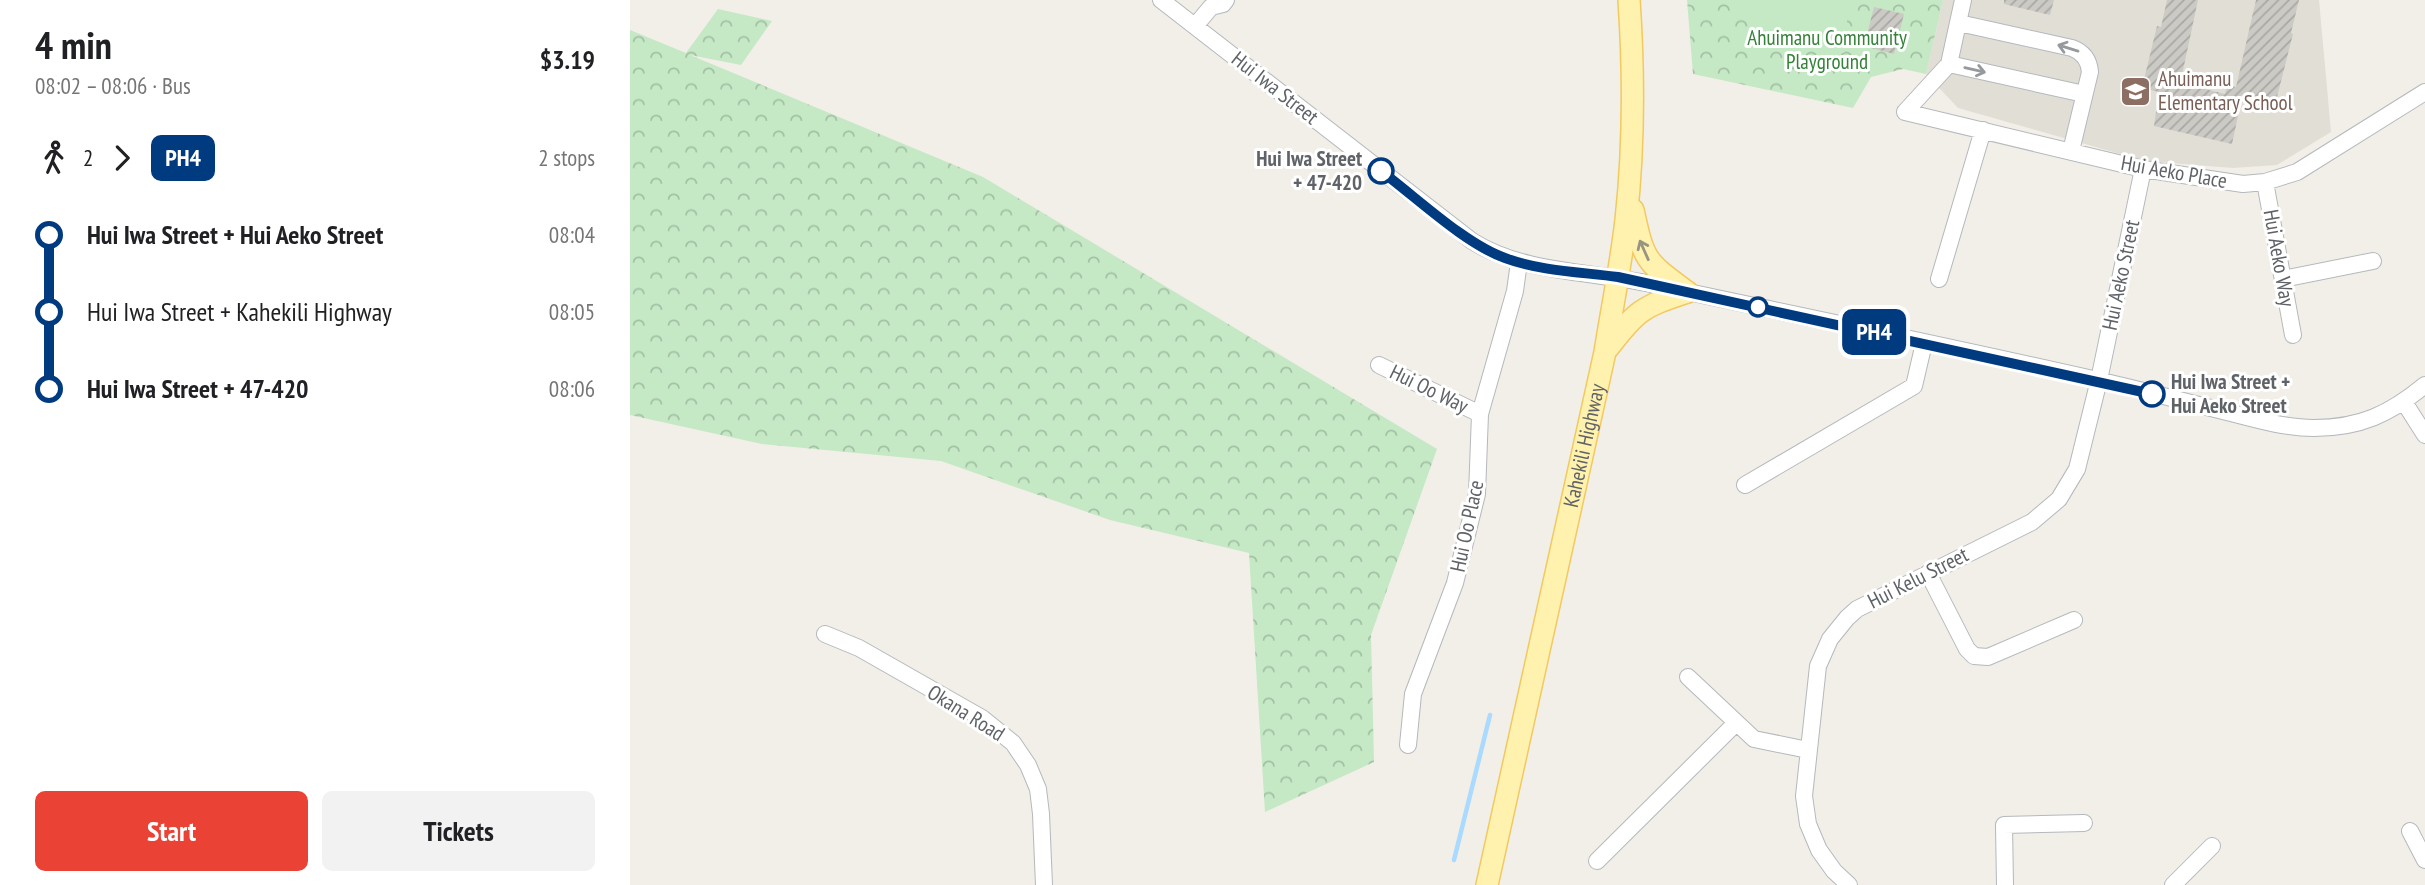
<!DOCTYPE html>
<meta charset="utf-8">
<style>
body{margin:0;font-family:"PT Sans Narrow",sans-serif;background:#f2f2f2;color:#202124;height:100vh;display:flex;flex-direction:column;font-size:26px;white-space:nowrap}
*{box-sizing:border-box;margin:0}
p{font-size:23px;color:#757577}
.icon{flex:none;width:38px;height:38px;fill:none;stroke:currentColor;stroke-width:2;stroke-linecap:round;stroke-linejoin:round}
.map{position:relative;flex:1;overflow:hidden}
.panel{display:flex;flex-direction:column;background:#fff;width:630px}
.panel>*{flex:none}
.badge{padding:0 14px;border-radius:10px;font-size:24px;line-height:46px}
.map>.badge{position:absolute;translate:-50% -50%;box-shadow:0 0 0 4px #fff}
.legs{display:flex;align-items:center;gap:10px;height:77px;padding:0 35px;font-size:23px}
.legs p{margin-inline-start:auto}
.head{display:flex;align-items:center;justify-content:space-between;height:119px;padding:0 35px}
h1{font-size:38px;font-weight:700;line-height:52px}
.primary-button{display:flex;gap:14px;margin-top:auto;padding:14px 35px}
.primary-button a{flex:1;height:80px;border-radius:10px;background:#ea4335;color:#fff;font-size:28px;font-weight:700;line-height:80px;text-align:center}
.primary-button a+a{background:#f2f2f2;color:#202124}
ul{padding:0 35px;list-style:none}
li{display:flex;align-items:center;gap:24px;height:77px;font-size:26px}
li i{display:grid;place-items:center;width:10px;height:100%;margin:0 9px;background:currentColor}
li i::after{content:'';width:18px;height:18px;margin:-9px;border:5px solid;border-radius:50%;background:#fff}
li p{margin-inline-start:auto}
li:first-child i{background:linear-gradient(#0000 50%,currentColor 0)}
li:last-child i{background:linear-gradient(currentColor 50%,#0000 0)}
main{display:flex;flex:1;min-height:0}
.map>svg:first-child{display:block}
.education{fill:#e1ded6}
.forest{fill:url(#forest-crowns)}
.pitch{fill:#c5e8c5}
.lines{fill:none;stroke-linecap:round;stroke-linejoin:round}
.stream{stroke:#aadaff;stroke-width:4.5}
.building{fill:url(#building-hatch)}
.minor-casing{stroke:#b5b8bc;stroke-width:18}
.major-casing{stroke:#f2c960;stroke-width:24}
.minor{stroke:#fff;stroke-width:16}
.major{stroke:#fff2af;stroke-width:21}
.oneway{stroke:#979a9d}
.oneway2{stroke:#979581}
.line-1-casing{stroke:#fff;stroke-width:16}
.line-1{stroke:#003b80;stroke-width:10}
.stop-1-dot{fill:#fff;stroke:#003b80;stroke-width:3.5}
.labels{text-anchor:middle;stroke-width:6;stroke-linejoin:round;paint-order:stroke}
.park-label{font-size:21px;fill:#348238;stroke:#fff}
.education-label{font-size:21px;fill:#785e54;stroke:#fff;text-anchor:start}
.street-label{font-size:21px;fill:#5f6368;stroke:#fff}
.stop-label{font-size:21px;font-weight:bold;fill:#5f6368;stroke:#fff;text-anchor:end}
</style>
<main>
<section class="panel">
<div class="head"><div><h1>4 min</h1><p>08:02 – 08:06 · Bus</p></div><b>$3.19</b></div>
<div class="legs"><svg class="icon" aria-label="walk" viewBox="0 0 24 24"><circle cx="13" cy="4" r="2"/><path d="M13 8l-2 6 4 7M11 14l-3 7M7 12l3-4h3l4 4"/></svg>2<svg class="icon" aria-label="forward" viewBox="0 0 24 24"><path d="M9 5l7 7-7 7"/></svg><b class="badge" style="background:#003b80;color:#fff">PH4</b><p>2 stops</p></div>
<ul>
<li><i style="color:#003b80"></i><b>Hui Iwa Street + Hui Aeko Street</b><p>08:04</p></li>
<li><i style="color:#003b80"></i><span>Hui Iwa Street + Kahekili Highway</span><p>08:05</p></li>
<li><i style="color:#003b80"></i><b>Hui Iwa Street + 47-420</b><p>08:06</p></li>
</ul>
<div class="primary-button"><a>Start</a><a>Tickets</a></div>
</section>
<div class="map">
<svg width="1795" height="885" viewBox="0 0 1795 885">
<defs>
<pattern id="forest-crowns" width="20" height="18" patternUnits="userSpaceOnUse" patternTransform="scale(1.75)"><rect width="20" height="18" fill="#c5e8c5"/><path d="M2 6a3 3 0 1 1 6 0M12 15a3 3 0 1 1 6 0" fill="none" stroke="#a3c0a4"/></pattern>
<pattern id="building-hatch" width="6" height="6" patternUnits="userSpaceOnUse" patternTransform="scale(1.75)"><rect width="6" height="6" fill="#cccac5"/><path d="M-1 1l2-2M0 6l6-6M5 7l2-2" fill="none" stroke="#a9a8a4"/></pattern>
</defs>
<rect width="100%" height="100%" fill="#f1efe8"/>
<path class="education" d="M 1313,0 L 1689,0 L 1701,132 L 1647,165 L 1603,168 L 1515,161 L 1328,108 L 1296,74 Z"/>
<path class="forest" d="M 1057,0 L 1313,0 L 1296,74 L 1273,69 L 1241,77 L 1223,108 L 1063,74 Z
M 88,9 L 142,21 L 111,65 L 60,55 L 353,177 L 807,449 L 741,635 L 744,762 L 635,812 L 619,553 L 480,520 L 311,461 L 132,444 L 0,415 L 0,30 L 56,53 Z"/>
<path class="pitch" d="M 1102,0 L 1219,0 L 1214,53 C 1173,47 1132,30 1102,0 Z"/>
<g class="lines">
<path class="stream" d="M 824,860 L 860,715"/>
</g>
<path class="building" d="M 1374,0 L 1424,0 L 1420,15 L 1374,4 Z
M 1537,0 L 1568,0 L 1552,75 L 1561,77 L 1559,85 L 1595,94 L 1597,85 L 1606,87 L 1626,0 L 1669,0 L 1661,33 L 1663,34 L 1645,105 L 1642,105 L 1641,109 L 1611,102 L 1602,144 L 1524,126 L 1529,92 L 1512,88 L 1527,26 L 1531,27 Z
M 1244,7 L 1274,14 L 1264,54 L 1234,46 Z"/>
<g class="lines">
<defs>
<path id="minor" d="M 531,0 L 842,241 C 893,273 958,271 1016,283 C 1166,315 1317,346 1467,380 C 1512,390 1556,402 1601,413 C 1628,420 1656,428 1684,428 C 1730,428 1760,414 1795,385
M 1333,0 L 1319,64 L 1454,94
M 1329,23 L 1442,48 C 1453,52 1459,60 1460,72 L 1441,151
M 565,26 L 581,7 L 593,4 L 596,0
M 1275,112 L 1513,169 L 1613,184 L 1635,182 L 1667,172 L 1795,92
M 1275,112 L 1319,64
M 1635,182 L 1663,335
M 1309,279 L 1353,130
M 1653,279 L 1743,261
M 749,365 L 850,414
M 1774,402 L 1795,435
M 1115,485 L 1284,386 L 1294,343
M 1298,573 L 1337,649 L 1344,656 L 1358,657 L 1444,620
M 195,634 L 229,648 L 352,718 L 383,743 L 398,765 L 408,789 L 411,814 L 414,885
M 1058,677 L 1124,739 L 1178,750
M 778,745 L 783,694 L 825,583 L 847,494 L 850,414 L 885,291 L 889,262
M 1780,831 L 1795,860
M 967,861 L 1106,723
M 1219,885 L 1204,871 L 1189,850 L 1178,824 L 1174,796 L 1188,666 L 1200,639 L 1217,618 L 1227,609 L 1402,522 L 1429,499 L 1447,469 L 1469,380 L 1513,169
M 1375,885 L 1374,825 L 1454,823
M 1543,885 L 1582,846"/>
<g id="major">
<path d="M 1003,210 C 1014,261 1015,261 1057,292"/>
<path d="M 978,348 C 1007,310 1012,307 1057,292"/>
<path id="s1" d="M 857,885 L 975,352 C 982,308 991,264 996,220 C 1004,147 1004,73 999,0"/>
</g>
</defs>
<use href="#minor" class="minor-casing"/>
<use href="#major" class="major-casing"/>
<use href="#minor" class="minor"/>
<use href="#major" class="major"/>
</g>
<defs><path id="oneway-shaft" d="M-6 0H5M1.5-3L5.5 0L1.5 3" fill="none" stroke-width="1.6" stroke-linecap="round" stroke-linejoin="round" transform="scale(1.75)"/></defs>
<g class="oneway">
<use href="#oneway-shaft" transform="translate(1438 48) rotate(-163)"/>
<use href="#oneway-shaft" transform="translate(1345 70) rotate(13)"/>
</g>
<use class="oneway2" href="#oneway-shaft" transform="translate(1014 250) rotate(-114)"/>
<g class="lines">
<defs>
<path id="line-1" d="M 751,171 C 786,197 835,244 875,258 C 910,271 951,272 988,277 L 1522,394"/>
</defs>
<use href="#line-1" class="line-1-casing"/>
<use href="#line-1" class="line-1"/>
</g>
<defs>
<symbol id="school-square" viewBox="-11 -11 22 22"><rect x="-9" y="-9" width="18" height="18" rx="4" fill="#8d6e63" stroke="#fff"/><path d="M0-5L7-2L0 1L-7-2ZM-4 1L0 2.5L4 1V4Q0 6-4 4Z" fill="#fff"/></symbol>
</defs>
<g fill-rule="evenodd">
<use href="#school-square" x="1488" y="74" width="35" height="35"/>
</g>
<g class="stop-1-dot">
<circle cx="751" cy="171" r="12"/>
<circle cx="1128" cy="307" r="9"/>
<circle cx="1522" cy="394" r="12"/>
</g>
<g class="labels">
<g class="park-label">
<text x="1197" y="45">Ahuimanu Community<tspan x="1197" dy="24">Playground</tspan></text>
</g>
<g class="education-label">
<text x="1528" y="86">Ahuimanu<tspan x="1528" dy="24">Elementary School</tspan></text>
</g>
<g class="street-label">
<text transform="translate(645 88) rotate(38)" y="7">Hui Iwa Street</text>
<text transform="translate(1544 172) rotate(10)" y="7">Hui Aeko Place</text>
<text transform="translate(1649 258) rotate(80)" y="7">Hui Aeko Way</text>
<text transform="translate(1491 275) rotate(-78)" y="7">Hui Aeko Street</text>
<text transform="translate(799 389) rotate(26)" y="7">Hui Oo Way</text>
<text dy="7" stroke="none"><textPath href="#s1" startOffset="450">Kahekili Highway</textPath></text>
<text transform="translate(837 526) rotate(-78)" y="7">Hui Oo Place</text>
<text transform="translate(1288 578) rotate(-27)" y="7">Hui Kelu Street</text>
<text transform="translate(336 713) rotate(32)" y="7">Okana Road</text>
</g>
<g class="stop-label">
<text x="732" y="166">Hui Iwa Street<tspan x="732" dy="24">+ 47-420</tspan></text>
<text x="1541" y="389" text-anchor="start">Hui Iwa Street +<tspan x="1541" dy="24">Hui Aeko Street</tspan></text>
</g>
</g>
</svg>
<b class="badge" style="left:1244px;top:332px;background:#003b80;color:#fff">PH4</b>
</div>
</main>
